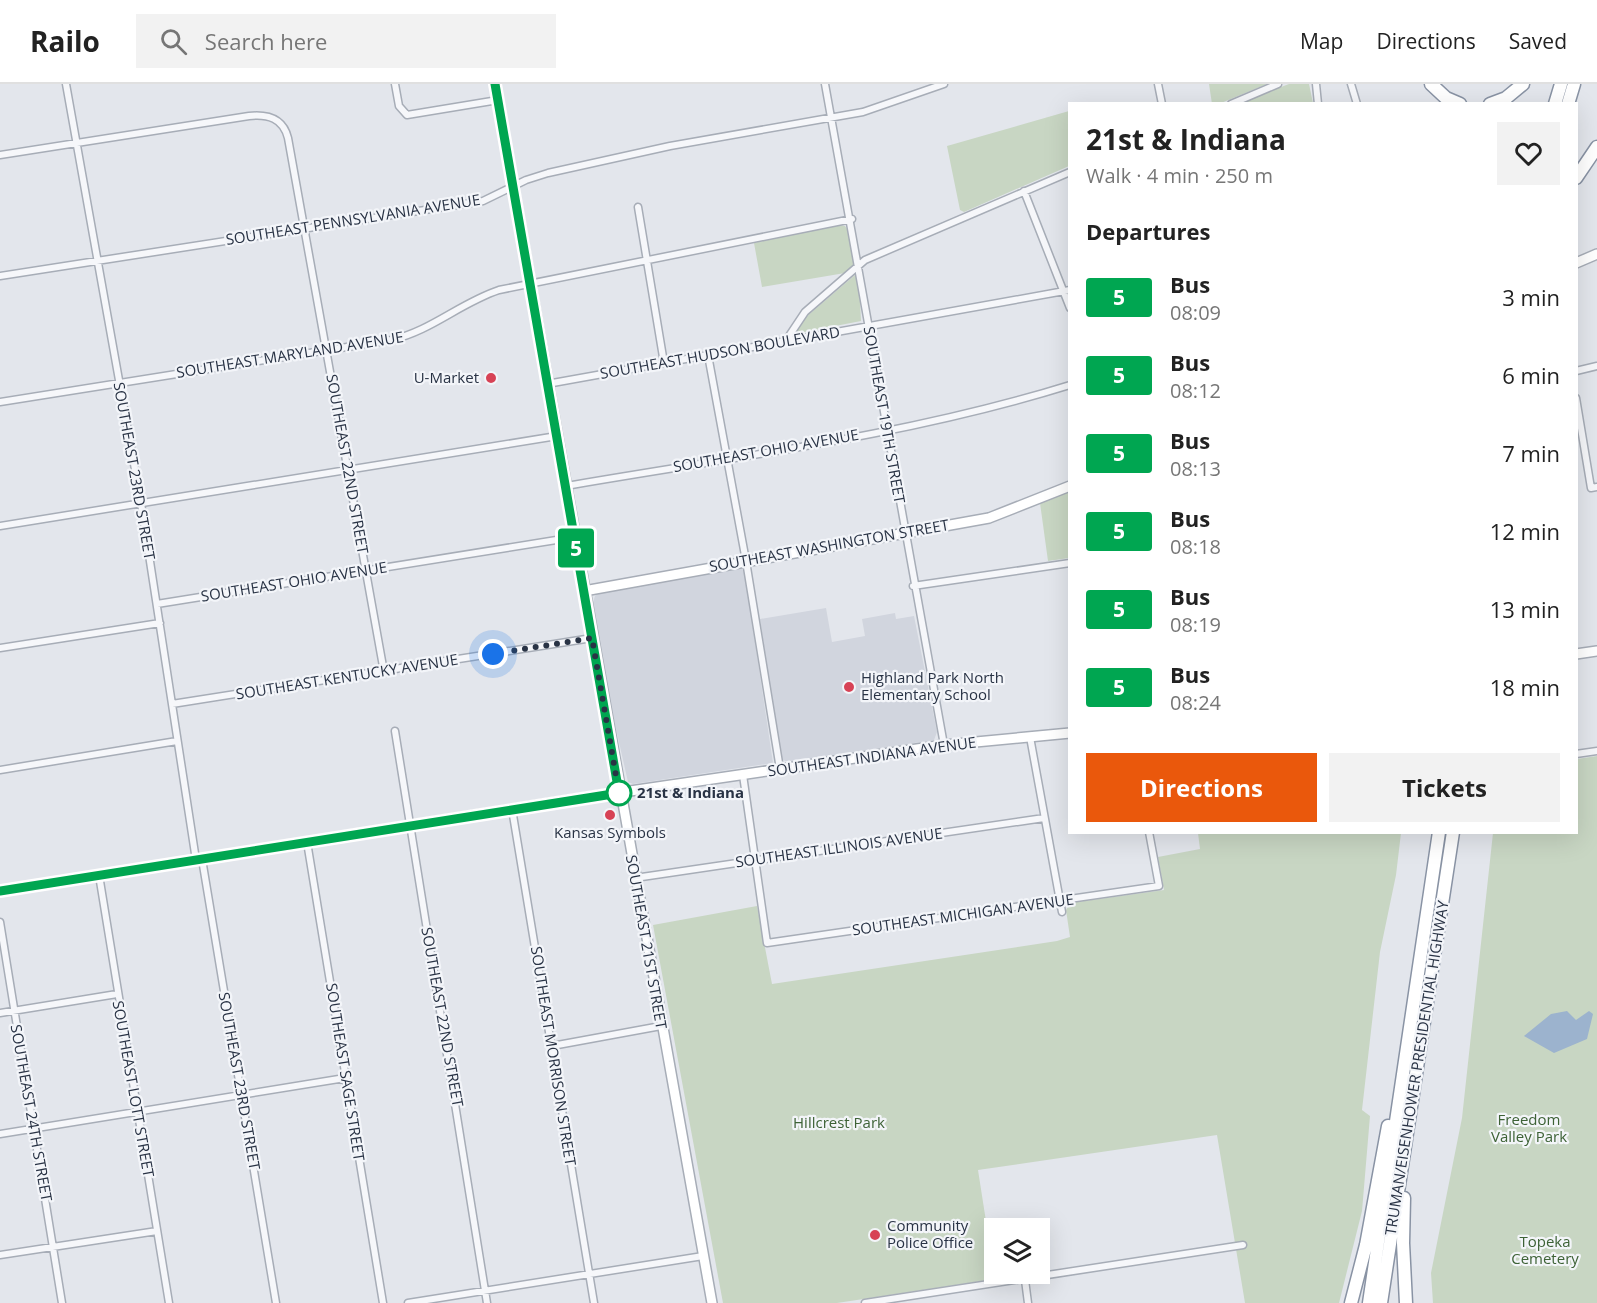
<!DOCTYPE html>
<meta charset="utf-8">
<style>
body{margin:0;font-family:"Open Sans",sans-serif;background:#f2f2f2;color:#222;height:100vh;display:flex;flex-direction:column;font-size:22px;white-space:nowrap}
*{box-sizing:border-box;margin:0}
p{font-size:20px;color:#767676}
.icon{flex:none;width:33px;height:33px;fill:none;stroke:currentColor;stroke-width:2;stroke-linecap:round;stroke-linejoin:round}
.map{position:relative;flex:1;overflow:hidden}
.details{position:absolute;left:1068px;top:18px;width:510px;height:732px;display:flex;flex-direction:column;background:#fff;border-radius:0px;box-shadow:0 6px 24px #0002}
.details>*{flex:none}
.badge{padding:0 12px;border-radius:4px;font-size:21px;line-height:39px}
.fabs{position:absolute;left:984px;top:1134px;display:grid;gap:12px}
.fabs a{display:grid;place-items:center;width:66px;height:66px;border-radius:0px;background:#fff;box-shadow:0 6px 24px #0002;font-size:30px}
.you{position:absolute;width:30px;height:30px;margin:-15px;border:4px solid #fff;border-radius:50%;background:#1a73e8;box-shadow:0 0 0 9px #1a73e833}
.map>.badge{position:absolute;translate:-50% -50%;box-shadow:0 0 0 3px #fff}
h2{padding:0 18px;font-size:22px;line-height:54px}
.round{display:grid;place-items:center;flex:none;width:63px;height:63px;border-radius:0px;background:#f2f2f2}
.summary{display:flex;align-items:center;justify-content:space-between;height:102px;padding:0 18px}
h1{font-size:28px;font-weight:700;line-height:45px}
.cta{display:flex;gap:12px;margin-top:auto;padding:12px 18px}
.cta a{flex:1;height:69px;border-radius:0px;background:#ea580c;color:#fff;font-size:24px;font-weight:700;line-height:69px;text-align:center}
.cta a+a{background:#f2f2f2;color:#222}
ul{padding:0;list-style:none}
li{display:flex;align-items:center;gap:18px;height:78px;padding:0 18px}
li div{flex:1}
li b{display:block;font-size:22px}
li em{font-style:normal}
li .badge{min-width:66px;font-weight:700;text-align:center}
header{display:flex;align-items:center;gap:36px;box-sizing:border-box;height:84px;padding:0 30px;background:#fff;border-bottom:2px solid #e0e0e0}
header strong{font-size:28px}
nav{display:flex;gap:33px;margin-inline-start:auto;font-size:21px}
.search{width:420px;height:54px;background:#f2f2f2;display:flex;align-items:center;gap:15px;box-sizing:border-box;padding:0 21px;border-radius:0px;color:#767676;font-size:22px}
.map>svg:first-child{display:block}
.built{fill:#d1d5de}
.green{fill:#c8d6c3}
.water{fill:#9cb3ce}
.lines{fill:none;stroke-linecap:round;stroke-linejoin:round}
.street-casing{stroke:#a7adb7;stroke-width:9}
.secondary-casing{stroke:#a7adb7;stroke-width:12}
.highway-casing{stroke:#8993a4;stroke-width:15}
.street{stroke:#f6f7fa;stroke-width:6}
.secondary{stroke:#fff;stroke-width:9}
.highway{stroke:#fff;stroke-width:12}
.line-casing{stroke:#fff;stroke-width:14}
.line{stroke:#00a651;stroke-width:9}
.walk{stroke:#293345;stroke-width:6;stroke-dasharray:0 10.8}
.poi-dot{fill:#d74255;stroke:#f3f5f9;stroke-width:2}
.stop-dot{fill:#fff;stroke:#00a651;stroke-width:3}
.labels{text-anchor:middle;stroke-width:4.5;stroke-linejoin:round;paint-order:stroke}
.street-label{font-size:15px;fill:#293345;stroke:#f3f5f9}
.poi-label{font-size:15px;fill:#293345;stroke:#f3f5f9;text-anchor:start}
.stop-label{font-size:15px;font-weight:bold;fill:#293345;stroke:#f3f5f9;text-anchor:start}
.park-label{font-size:15px;fill:#3d6236;stroke:#f3f5f9}
</style>
<header>
<strong>Railo</strong>
<div class="search"><svg class="icon" aria-label="search" viewBox="0 0 24 24"><circle cx="10" cy="10" r="6"/><path d="M15 15l6 6"/></svg>Search here</div>
<nav><a>Map</a><a>Directions</a><a>Saved</a></nav>
</header>
<div class="map">
<svg width="1597" height="1219" viewBox="0 0 1597 1219">
<rect width="100%" height="100%" fill="#e3e6ec"/>
<path class="built" d="M 741,483 L 745,490 L 773,679 L 633,700 L 628,698 L 609,614 L 593,518 L 595,512 L 598,509 Z
M 826,524 L 832,558 L 865,552 L 862,535 L 895,529 L 896,535 L 914,532 L 937,648 L 934,656 L 788,678 L 781,675 L 760,535 Z"/>
<path class="green" d="M 1209,0 L 1267,0 L 1221,19 L 1212,20 Z
M 1289,0 L 1309,0 L 1313,19 L 1237,20 Z
M 1069,27 L 1069,82 L 964,128 L 960,126 L 947,62 Z
M 838,141 L 845,142 L 850,149 L 854,182 L 845,189 L 762,203 L 754,159 Z
M 855,191 L 859,198 L 861,237 L 794,250 L 792,245 Z
M 1069,406 L 1069,474 L 1048,477 L 1040,419 Z
M 1597,672 L 1597,1219 L 1433,1219 L 1431,1189 L 1462,1034 L 1493,749 L 1576,748 L 1577,675 Z
M 1198,749 L 1401,749 L 1396,791 L 1380,868 L 1362,1026 L 1370,1032 L 1362,1127 L 1339,1219 L 1245,1219 L 1217,1051 L 978,1086 L 995,1195 L 837,1219 L 723,1219 L 653,841 L 757,822 L 772,900 L 1057,857 L 1070,853 L 1066,826 L 1070,819 L 1164,806 L 1158,773 L 1200,765 Z"/>
<path class="water" d="M 1567,927 L 1576,936 L 1589,927 L 1593,930 L 1587,955 L 1554,969 L 1524,952 L 1551,930 Z"/>
<g class="lines">
<defs>
<path id="street" d="M 66,0 L 141,419 L 196,776
M 395,0 L 399,22 L 407,31 L 498,16
M 825,0 L 944,661
M 1158,0 L 1162,20
M 1316,0 L 1318,20
M 1351,0 L 1357,20
M 1231,20 L 1278,0
M 0,71 L 249,32 C 268,30 283,34 288,54 L 384,588
M 1024,107 L 1070,224
M 638,123 L 664,279
M 0,192 L 483,117 L 526,96 L 548,89 L 670,62 L 863,28 L 944,0
M 785,258 L 805,228 L 865,176 L 1070,88
M 708,271 L 746,477 L 780,685
M 1576,287 L 1597,282
M 547,300 L 1070,206
M 1576,314 L 1591,404 L 1597,403
M 0,318 L 391,256 C 431,247 460,219 499,206 L 852,135
M 566,402 C 734,373 906,352 1070,301
M 0,442 L 557,352
M 913,502 L 1070,479
M 157,520 L 575,453
M 0,564 L 160,539
M 172,620 L 592,554
M 395,647 L 487,1219
M 1030,653 L 1062,828
M 1576,670 L 1597,667
M 0,686 L 177,657
M 743,691 L 767,859 L 1159,802 L 1149,748
M 512,725 L 594,1219
M 307,758 L 383,1219
M 202,775 L 276,1219
M 99,791 L 169,1219
M 635,794 L 1044,734
M 0,838 L 62,1219
M 0,929 L 117,910
M 552,962 L 661,942
M 0,1050 L 345,994
M 0,1171 L 157,1147
M 1025,1196 L 1028,1219
M 408,1219 L 703,1172
M 865,1219 L 1243,1161"/>
<path id="secondary" d="M 495,0 L 712,1219
M 1576,179 L 1597,170
M 584,507 L 989,434 L 1070,402
M 1576,570 L 1597,567
M 0,807 L 603,711 L 944,661 L 1070,649"/>
<path id="highway" d="M 1431,0 L 1446,14 L 1460,20
M 1490,20 L 1506,14 L 1523,0
M 1555,20 L 1561,0
M 1568,20 L 1574,0
M 1576,94 L 1597,63
M 1404,1114 L 1403,1159 L 1406,1219
M 1351,1219 L 1366,1161 L 1388,1042
M 1369,1219 L 1439,748
M 1381,1219 L 1453,748"/>
</defs>
<use href="#street" class="street-casing"/>
<use href="#secondary" class="secondary-casing"/>
<use href="#highway" class="highway-casing"/>
<use href="#street" class="street"/>
<use href="#secondary" class="secondary"/>
<use href="#highway" class="highway"/>
</g>
<g class="lines">
<defs>
<path id="line" d="M 0,807 L 619,709 L 495,0"/>
</defs>
<use href="#line" class="line-casing"/>
<use href="#line" class="line"/>
<path class="walk" d="M 493,570 L 592,554 L 619,709"/>
</g>
<g class="poi-dot">
<circle cx="491" cy="294" r="6"/>
<circle cx="849" cy="603" r="6"/>
<circle cx="610" cy="731" r="6"/>
<circle cx="875" cy="1151" r="6"/>
</g>
<circle class="stop-dot" cx="619" cy="709" r="12"/>
<g class="labels">
<g class="street-label">
<text transform="translate(353 136) rotate(-9)" y="5">SOUTHEAST PENNSYLVANIA AVENUE</text>
<text transform="translate(720 269) rotate(-10)" y="5">SOUTHEAST HUDSON BOULEVARD</text>
<text transform="translate(290 271) rotate(-9)" y="5">SOUTHEAST MARYLAND AVENUE</text>
<text transform="translate(884 331) rotate(80)" y="5">SOUTHEAST 19TH STREET</text>
<text transform="translate(766 367) rotate(-10)" y="5">SOUTHEAST OHIO AVENUE</text>
<text transform="translate(347 380) rotate(80)" y="5">SOUTHEAST 22ND STREET</text>
<text transform="translate(134 387) rotate(80)" y="5">SOUTHEAST 23RD STREET</text>
<text transform="translate(829 462) rotate(-10)" y="5">SOUTHEAST WASHINGTON STREET</text>
<text transform="translate(294 498) rotate(-9)" y="5">SOUTHEAST OHIO AVENUE</text>
<text transform="translate(347 593) rotate(-9)" y="5">SOUTHEAST KENTUCKY AVENUE</text>
<text transform="translate(872 673) rotate(-8)" y="5">SOUTHEAST INDIANA AVENUE</text>
<text transform="translate(839 764) rotate(-8)" y="5">SOUTHEAST ILLINOIS AVENUE</text>
<text transform="translate(963 831) rotate(-8)" y="5">SOUTHEAST MICHIGAN AVENUE</text>
<text transform="translate(646 858) rotate(80)" y="5">SOUTHEAST 21ST STREET</text>
<text transform="translate(442 933) rotate(80)" y="5">SOUTHEAST 22ND STREET</text>
<text transform="translate(553 972) rotate(81)" y="5">SOUTHEAST MORRISON STREET</text>
<text transform="translate(1417 984) rotate(-81)" y="5">TRUMAN/EISENHOWER PRESIDENTIAL HIGHWAY</text>
<text transform="translate(345 988) rotate(81)" y="5">SOUTHEAST SAGE STREET</text>
<text transform="translate(239 997) rotate(80)" y="5">SOUTHEAST 23RD STREET</text>
<text transform="translate(133 1005) rotate(80)" y="5">SOUTHEAST LOTT STREET</text>
<text transform="translate(31 1029) rotate(80)" y="5">SOUTHEAST 24TH STREET</text>
</g>
<g class="poi-label">
<text x="479" y="299" text-anchor="end">U-Market</text>
<text x="861" y="599">Highland Park North<tspan x="861" dy="17">Elementary School</tspan></text>
<text x="610" y="754" text-anchor="middle">Kansas Symbols</text>
<text x="887" y="1147">Community<tspan x="887" dy="17">Police Office</tspan></text>
</g>
<g class="stop-label">
<text x="637" y="714">21st &amp; Indiana</text>
</g>
<g class="park-label">
<text x="1529" y="1041">Freedom<tspan x="1529" dy="17">Valley Park</tspan></text>
<text x="839" y="1044">Hillcrest Park</text>
<text x="1545" y="1163">Topeka<tspan x="1545" dy="17">Cemetery</tspan></text>
</g>
</g>
</svg>
<div class="fabs">
<a><svg class="icon" aria-label="layers" viewBox="0 0 24 24"><path d="M12 4l9 5-9 5-9-5zM3 14l9 5 9-5"/></svg></a>
</div>
<div class="you" style="left:493px;top:570px"></div>
<b class="badge" style="left:576px;top:464px;background:#00a651;color:#fff">5</b>
<section class="details">
<div class="summary"><div><h1>21st &amp; Indiana</h1><p>Walk · 4 min · 250 m</p></div><a class="round"><svg class="icon" aria-label="heart" viewBox="0 0 24 24"><path d="M12 20l-8-8c-3-5 5-10 8-4 3-6 11-1 8 4z"/></svg></a></div>
<h2>Departures</h2>
<ul>
<li><span class="badge" style="background:#00a651;color:#fff">5</span><div><b>Bus</b><p>08:09</p></div><em>3 min</em></li>
<li><span class="badge" style="background:#00a651;color:#fff">5</span><div><b>Bus</b><p>08:12</p></div><em>6 min</em></li>
<li><span class="badge" style="background:#00a651;color:#fff">5</span><div><b>Bus</b><p>08:13</p></div><em>7 min</em></li>
<li><span class="badge" style="background:#00a651;color:#fff">5</span><div><b>Bus</b><p>08:18</p></div><em>12 min</em></li>
<li><span class="badge" style="background:#00a651;color:#fff">5</span><div><b>Bus</b><p>08:19</p></div><em>13 min</em></li>
<li><span class="badge" style="background:#00a651;color:#fff">5</span><div><b>Bus</b><p>08:24</p></div><em>18 min</em></li>
</ul>
<div class="cta"><a>Directions</a><a>Tickets</a></div>
</section>
</div>
